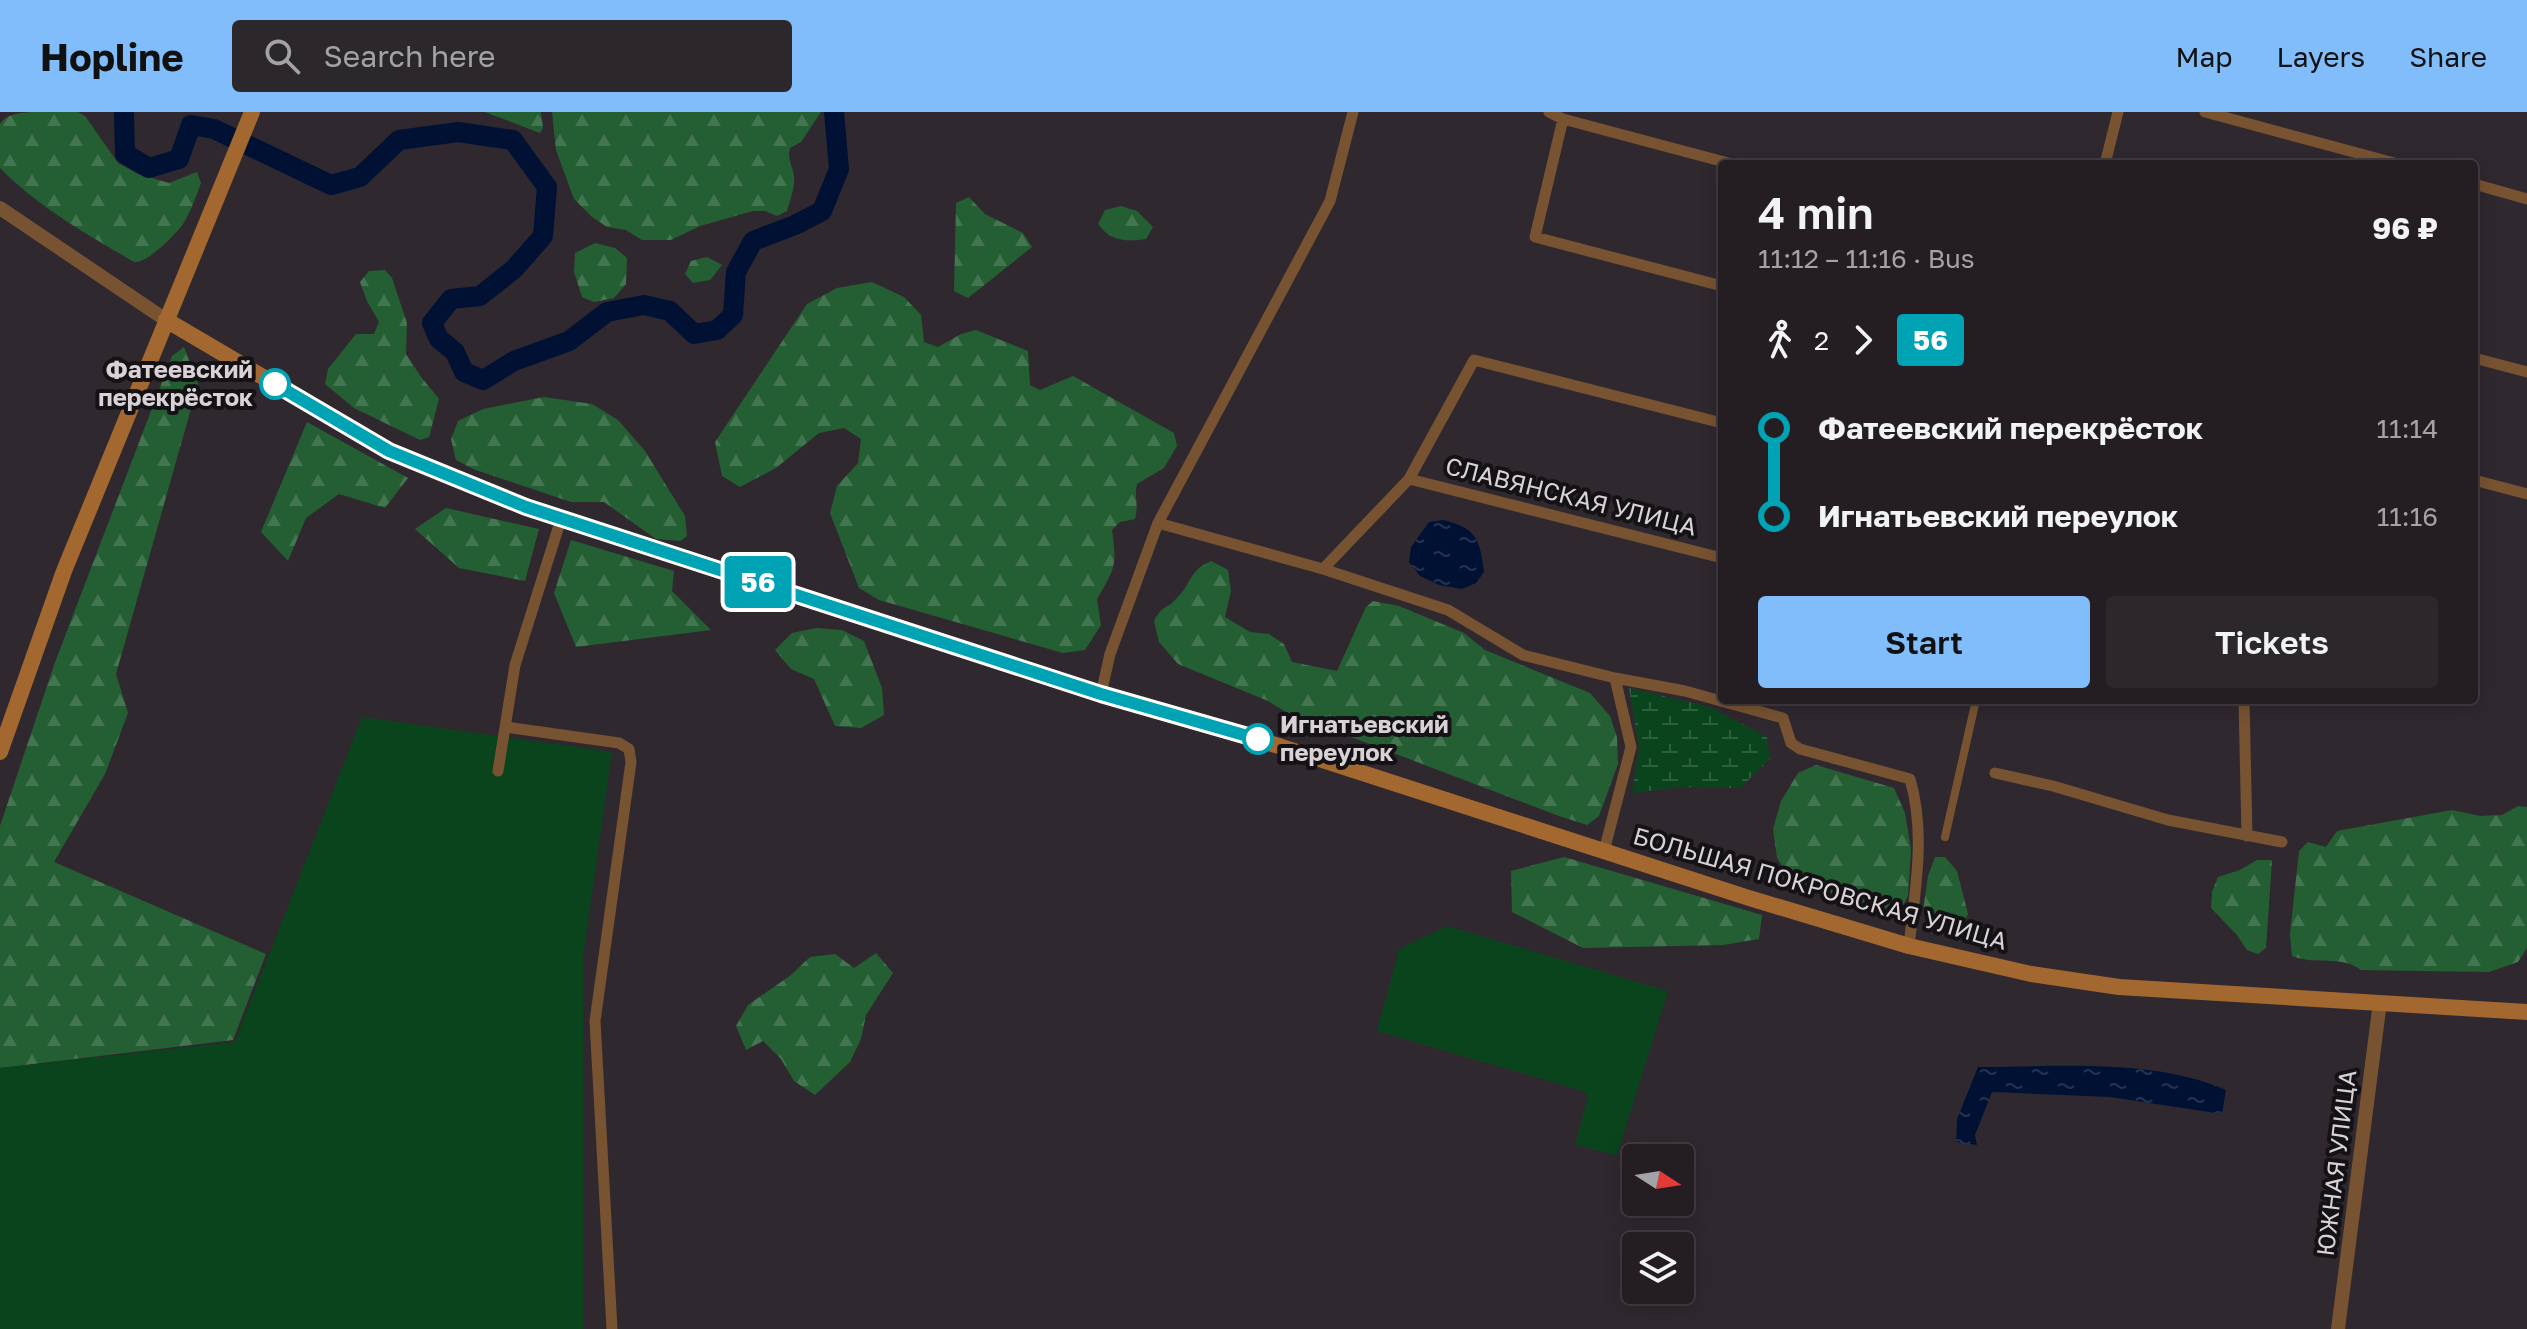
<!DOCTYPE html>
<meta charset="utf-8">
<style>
body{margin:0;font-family:"Golos Text",sans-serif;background:#2c272b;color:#f1f3f6;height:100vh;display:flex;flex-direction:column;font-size:30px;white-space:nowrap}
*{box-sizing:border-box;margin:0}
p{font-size:26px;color:#a3a2a6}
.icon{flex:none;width:44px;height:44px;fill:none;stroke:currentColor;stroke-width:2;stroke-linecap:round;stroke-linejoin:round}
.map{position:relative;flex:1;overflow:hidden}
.drawer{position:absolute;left:1718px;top:48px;width:760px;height:544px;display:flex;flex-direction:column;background:#241e23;border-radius:8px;box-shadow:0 4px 20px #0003,0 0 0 2px #413c41}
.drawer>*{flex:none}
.badge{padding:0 16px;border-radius:6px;font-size:28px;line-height:52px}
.needle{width:52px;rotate:102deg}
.tools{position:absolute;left:1622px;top:1032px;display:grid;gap:16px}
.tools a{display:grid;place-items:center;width:72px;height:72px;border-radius:8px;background:#241e23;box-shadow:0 4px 20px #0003,0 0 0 2px #413c41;font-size:40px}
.map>.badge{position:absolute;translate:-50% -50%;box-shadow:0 0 0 4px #fff}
.legs{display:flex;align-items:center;gap:12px;height:88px;padding:0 40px;font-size:26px}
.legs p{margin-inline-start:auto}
.summary{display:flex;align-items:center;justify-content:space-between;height:136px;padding:0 40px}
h1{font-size:44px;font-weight:600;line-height:60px}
.primary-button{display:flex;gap:16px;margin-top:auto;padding:16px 40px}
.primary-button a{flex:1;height:92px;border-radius:8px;background:#81bdfa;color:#111;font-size:32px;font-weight:600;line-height:92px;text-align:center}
.primary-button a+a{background:#2c272b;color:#f1f3f6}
ul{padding:0 40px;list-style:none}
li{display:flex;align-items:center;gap:28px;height:88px;font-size:30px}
li i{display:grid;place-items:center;width:12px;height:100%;margin:0 10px;background:currentColor}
li i::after{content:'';width:20px;height:20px;margin:-10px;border:6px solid;border-radius:50%;background:#241e23}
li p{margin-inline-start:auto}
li:first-child i{background:linear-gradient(#0000 50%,currentColor 0)}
li:last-child i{background:linear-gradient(currentColor 50%,#0000 0)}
header{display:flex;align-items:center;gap:48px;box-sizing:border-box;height:112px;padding:0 40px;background:#81bdfa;color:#111}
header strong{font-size:38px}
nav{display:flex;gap:44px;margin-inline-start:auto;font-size:28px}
.search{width:560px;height:72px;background:#2c272b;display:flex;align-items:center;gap:20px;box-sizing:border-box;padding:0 28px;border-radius:8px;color:#a3a2a6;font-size:30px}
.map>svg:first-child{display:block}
.forest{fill:url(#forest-firs)}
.wetland{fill:url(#wetland-marsh)}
.garden{fill:#0a441d}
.water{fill:url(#water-ripples)}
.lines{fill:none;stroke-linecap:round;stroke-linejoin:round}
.river{stroke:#013;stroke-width:20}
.pedestrian{stroke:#785332;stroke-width:8}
.minor{stroke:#785332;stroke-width:11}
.tertiary{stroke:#785332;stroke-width:14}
.secondary{stroke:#a3682f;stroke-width:16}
.line-1-casing{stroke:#fff;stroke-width:18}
.line-1{stroke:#00a3b4;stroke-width:12}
.stop-1-dot{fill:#fff;stroke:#00a3b4;stroke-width:4}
.labels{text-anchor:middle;stroke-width:8;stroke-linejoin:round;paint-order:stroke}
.stop-label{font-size:24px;font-weight:bold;fill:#d8d2d7;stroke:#151215;text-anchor:end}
.street-label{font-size:24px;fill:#d8d2d7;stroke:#151215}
</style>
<header>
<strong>Hopline</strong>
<div class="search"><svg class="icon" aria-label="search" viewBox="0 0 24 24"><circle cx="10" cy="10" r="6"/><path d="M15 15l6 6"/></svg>Search here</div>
<nav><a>Map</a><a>Layers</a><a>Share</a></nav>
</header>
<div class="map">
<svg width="2527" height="1217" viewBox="0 0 2527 1217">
<defs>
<pattern id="forest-firs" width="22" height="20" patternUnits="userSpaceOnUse" patternTransform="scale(2)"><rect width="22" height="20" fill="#245f33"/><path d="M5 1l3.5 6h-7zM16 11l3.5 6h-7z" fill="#437550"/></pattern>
<pattern id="wetland-marsh" width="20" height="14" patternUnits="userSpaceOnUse" patternTransform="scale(2)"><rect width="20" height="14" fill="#0a441d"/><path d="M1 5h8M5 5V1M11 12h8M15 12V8" fill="none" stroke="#2d5e3d"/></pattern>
<pattern id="water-ripples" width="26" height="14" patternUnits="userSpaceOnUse" patternTransform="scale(2)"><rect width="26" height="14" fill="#013"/><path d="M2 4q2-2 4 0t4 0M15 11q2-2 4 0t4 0" fill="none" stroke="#243350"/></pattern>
</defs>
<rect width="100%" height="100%" fill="#30282f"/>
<path class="forest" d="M 31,0 L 78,0 L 85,4 L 118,51 L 138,62 L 169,71 L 197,60 L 201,71 C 196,84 191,100 183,112 C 174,124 148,151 134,150 C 88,123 38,95 0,56 L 0,12 C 6,2 20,1 31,0 Z
M 485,0 L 541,0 L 543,15 L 540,21 Z
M 552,0 L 821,0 L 801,30 L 790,36 C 787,47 792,52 794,64 C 795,76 790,88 787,99 L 777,104 L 765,99 L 753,99 L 700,114 L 671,128 L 642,128 L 626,118 L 607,115 L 592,105 L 574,87 L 556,38 Z
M 969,85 L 985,102 L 1023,121 L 1032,135 L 968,186 L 954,179 L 956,91 Z
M 1121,94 L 1137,99 L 1153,115 L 1146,127 C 1126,130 1110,129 1098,112 L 1105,98 Z
M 595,131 L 615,136 L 627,146 L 626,172 L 614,186 L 594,190 L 582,185 L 574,160 L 575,141 Z
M 707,145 L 722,153 L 710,168 L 693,171 L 685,162 L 691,149 Z
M 385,158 L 392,166 L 407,211 L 406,242 L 421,265 L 439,287 L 429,325 L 420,328 L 354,296 L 325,272 L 328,257 L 356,222 L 374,222 L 379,210 L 367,189 L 360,170 L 369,159 Z
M 872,170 L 904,185 L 921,203 L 924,230 L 938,235 L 961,222 L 976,218 L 1028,239 L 1030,273 L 1040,278 L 1073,264 L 1174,321 L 1177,334 L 1164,356 L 1137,372 C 1134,385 1139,394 1135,407 L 1120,410 L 1112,418 C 1117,454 1115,456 1097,487 L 1101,513 L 1085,538 L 1063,541 L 879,488 L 859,476 L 830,401 L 837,374 L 858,351 L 861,327 L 844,316 L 819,321 L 776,356 L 740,375 L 722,364 L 715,330 L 807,192 L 837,176 Z
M 184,235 L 198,272 L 116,562 L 128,601 L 105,662 L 54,750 L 266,842 L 233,928 L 0,956 L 0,714 L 54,553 L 172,244 Z
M 544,285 L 592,292 L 618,308 L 645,339 L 685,404 L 687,424 L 680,429 L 656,427 L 604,390 L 571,390 L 473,357 L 456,348 L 451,327 L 458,309 L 483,297 Z
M 307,310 L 408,366 L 385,396 L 339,382 L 306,406 L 288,449 L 261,420 Z
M 446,396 L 539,417 L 525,469 L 459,456 L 415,417 Z
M 571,428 L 674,459 L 672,479 L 711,518 L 576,535 L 554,481 Z
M 1211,449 L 1228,458 L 1231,479 L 1225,505 L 1250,520 L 1269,522 L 1284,532 L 1292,550 L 1337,559 L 1366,495 L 1373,489 L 1399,494 L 1464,521 L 1485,538 L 1590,581 L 1610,604 L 1617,625 L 1618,652 L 1599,704 L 1587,713 L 1559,704 L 1325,615 L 1306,612 L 1268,589 L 1178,552 L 1159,530 L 1154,509 C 1163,492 1166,498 1176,487 C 1192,472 1188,459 1211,449 Z
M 816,516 L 842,518 L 864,529 L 882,576 L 884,603 L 861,616 L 835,614 L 814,567 L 791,557 L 775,538 L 792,521 Z
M 1816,653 L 1894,676 L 1905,701 L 1911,738 L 1908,784 L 1898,803 L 1790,767 L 1777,746 L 1773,717 L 1781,689 L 1798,661 Z
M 2518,694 L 2527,695 L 2527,836 L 2518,850 L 2489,860 L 2361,858 C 2338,842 2319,854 2292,844 L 2290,822 L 2299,739 L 2308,730 L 2326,735 L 2337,719 L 2452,698 L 2480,704 L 2502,703 Z
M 1564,745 L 1762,803 L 1759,827 L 1723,833 L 1583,836 L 1512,800 L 1511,759 Z
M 1935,745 L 1945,745 L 1957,759 L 1968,802 L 1958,822 L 1934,817 L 1923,799 L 1928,764 Z
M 2257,748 L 2272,748 L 2266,836 L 2258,842 L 2247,838 L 2237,823 L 2211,796 L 2212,780 L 2218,765 L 2240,758 Z
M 876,841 L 893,861 L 866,903 L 861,927 L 850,950 L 815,983 L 794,969 L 781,947 L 763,929 L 746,938 L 736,914 L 748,893 L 791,863 L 810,845 L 835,842 L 854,856 Z"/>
<path class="wetland" d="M 1629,576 L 1710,595 L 1767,625 L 1770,647 L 1740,676 L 1682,675 L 1632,681 L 1639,635 Z"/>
<path class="garden" d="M 362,605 L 612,640 L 583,845 L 583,1217 L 0,1217 L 0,956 L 235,930 Z
M 1447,814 L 1668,879 L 1617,1044 L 1575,1032 L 1588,985 L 1583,979 L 1377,919 L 1399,837 Z"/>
<path class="water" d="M 1443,408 C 1477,416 1480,428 1484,460 L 1476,471 L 1462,477 L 1439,473 L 1420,464 L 1409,450 L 1411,435 L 1429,410 Z
M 1978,955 C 2058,955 2152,946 2226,978 L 2222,1002 L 2110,985 L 1992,980 L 1975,1023 L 1977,1033 L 1956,1030 L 1957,1007 Z"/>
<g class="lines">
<path class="river" d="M 124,0 L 125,42 L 149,56 L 179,47 L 191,13 L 214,17 L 331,73 L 360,65 L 399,28 L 458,20 L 513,28 L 547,75 L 543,124 L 514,157 L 480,184 L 451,187 L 432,211 L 439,227 L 455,240 L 464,260 L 483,268 L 514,249 L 569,229 L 607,200 L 644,193 L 670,199 L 694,222 L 717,218 L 733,203 L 736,160 L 753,129 L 795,113 L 822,99 L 839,57 L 834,0"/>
<path class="pedestrian" d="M 1945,725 L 1976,588"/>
<path class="minor" d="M 1549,0 L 1563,7 L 1732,52
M 2205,0 L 2398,52
M 1563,7 L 1535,125 L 1722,174
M 2105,52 L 2118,0
M 2474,72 L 2527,87
M 2474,246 L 2527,260
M 1409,367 L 1722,446
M 2474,368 L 2527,382
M 1158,411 L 1323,457 L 1448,498 L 1523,543 L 1615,566 L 1685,579 L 1783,606 L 1791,631 L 1800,637 L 1910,667 C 1926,721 1915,779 1909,834
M 1323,457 L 1409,367 L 1474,248 L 1722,311
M 1101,582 L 1110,542 L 1158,411 L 1330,89 L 1353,0
M 2244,588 L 2247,724
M 505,615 L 619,631 L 629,637 L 631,650 L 595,909 L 612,1217
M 498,659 L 515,553 L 561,407
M 1995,661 L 2053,674 L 2168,708 L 2282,730
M 1604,739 L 1631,635 L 1615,566"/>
<path class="tertiary" d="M 0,96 L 166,208
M 2338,1217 L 2380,890"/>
<path class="secondary" d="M 166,208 L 389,339 L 526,395 L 1101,582 L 1279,634 L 1749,786 L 1909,834 L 2031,862 L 2119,875 L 2527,900
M 0,640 L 64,459 L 252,0"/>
</g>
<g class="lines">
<defs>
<path id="line-1" d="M 275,272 L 389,339 L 526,395 L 1101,582 L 1258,627"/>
</defs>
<use href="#line-1" class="line-1-casing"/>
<use href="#line-1" class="line-1"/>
</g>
<g class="stop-1-dot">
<circle cx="275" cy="272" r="14"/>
<circle cx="1258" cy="627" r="14"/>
</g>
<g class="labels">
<g class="stop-label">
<text x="253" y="266">Фатеевский<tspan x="253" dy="28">перекрёсток</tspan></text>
<text x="1280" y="621" text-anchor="start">Игнатьевский<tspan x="1280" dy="28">переулок</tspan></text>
</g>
<g class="street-label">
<text transform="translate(1571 385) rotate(14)" y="8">СЛАВЯНСКАЯ УЛИЦА</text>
<text transform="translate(1820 777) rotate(16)" y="8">БОЛЬШАЯ ПОКРОВСКАЯ УЛИЦА</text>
<text transform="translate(2337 1051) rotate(-83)" y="8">ЮЖНАЯ УЛИЦА</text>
</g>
</g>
</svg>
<div class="tools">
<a><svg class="needle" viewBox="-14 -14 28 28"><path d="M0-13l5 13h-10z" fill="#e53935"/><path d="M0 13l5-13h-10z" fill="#a3a2a6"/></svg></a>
<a><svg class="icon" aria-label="layers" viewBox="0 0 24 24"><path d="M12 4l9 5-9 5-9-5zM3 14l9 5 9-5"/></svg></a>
</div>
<b class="badge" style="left:758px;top:470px;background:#00a3b4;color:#fff">56</b>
<section class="drawer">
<div class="summary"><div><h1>4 min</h1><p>11:12 – 11:16 · Bus</p></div><b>96 ₽</b></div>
<div class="legs"><svg class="icon" aria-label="walk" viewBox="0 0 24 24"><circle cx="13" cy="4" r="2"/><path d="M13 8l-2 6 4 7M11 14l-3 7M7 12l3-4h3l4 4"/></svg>2<svg class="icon" aria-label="forward" viewBox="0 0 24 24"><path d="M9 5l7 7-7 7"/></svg><b class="badge" style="background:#00a3b4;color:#fff">56</b></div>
<ul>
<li><i style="color:#00a3b4"></i><b>Фатеевский перекрёсток</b><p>11:14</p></li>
<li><i style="color:#00a3b4"></i><b>Игнатьевский переулок</b><p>11:16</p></li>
</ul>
<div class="primary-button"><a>Start</a><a>Tickets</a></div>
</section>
</div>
